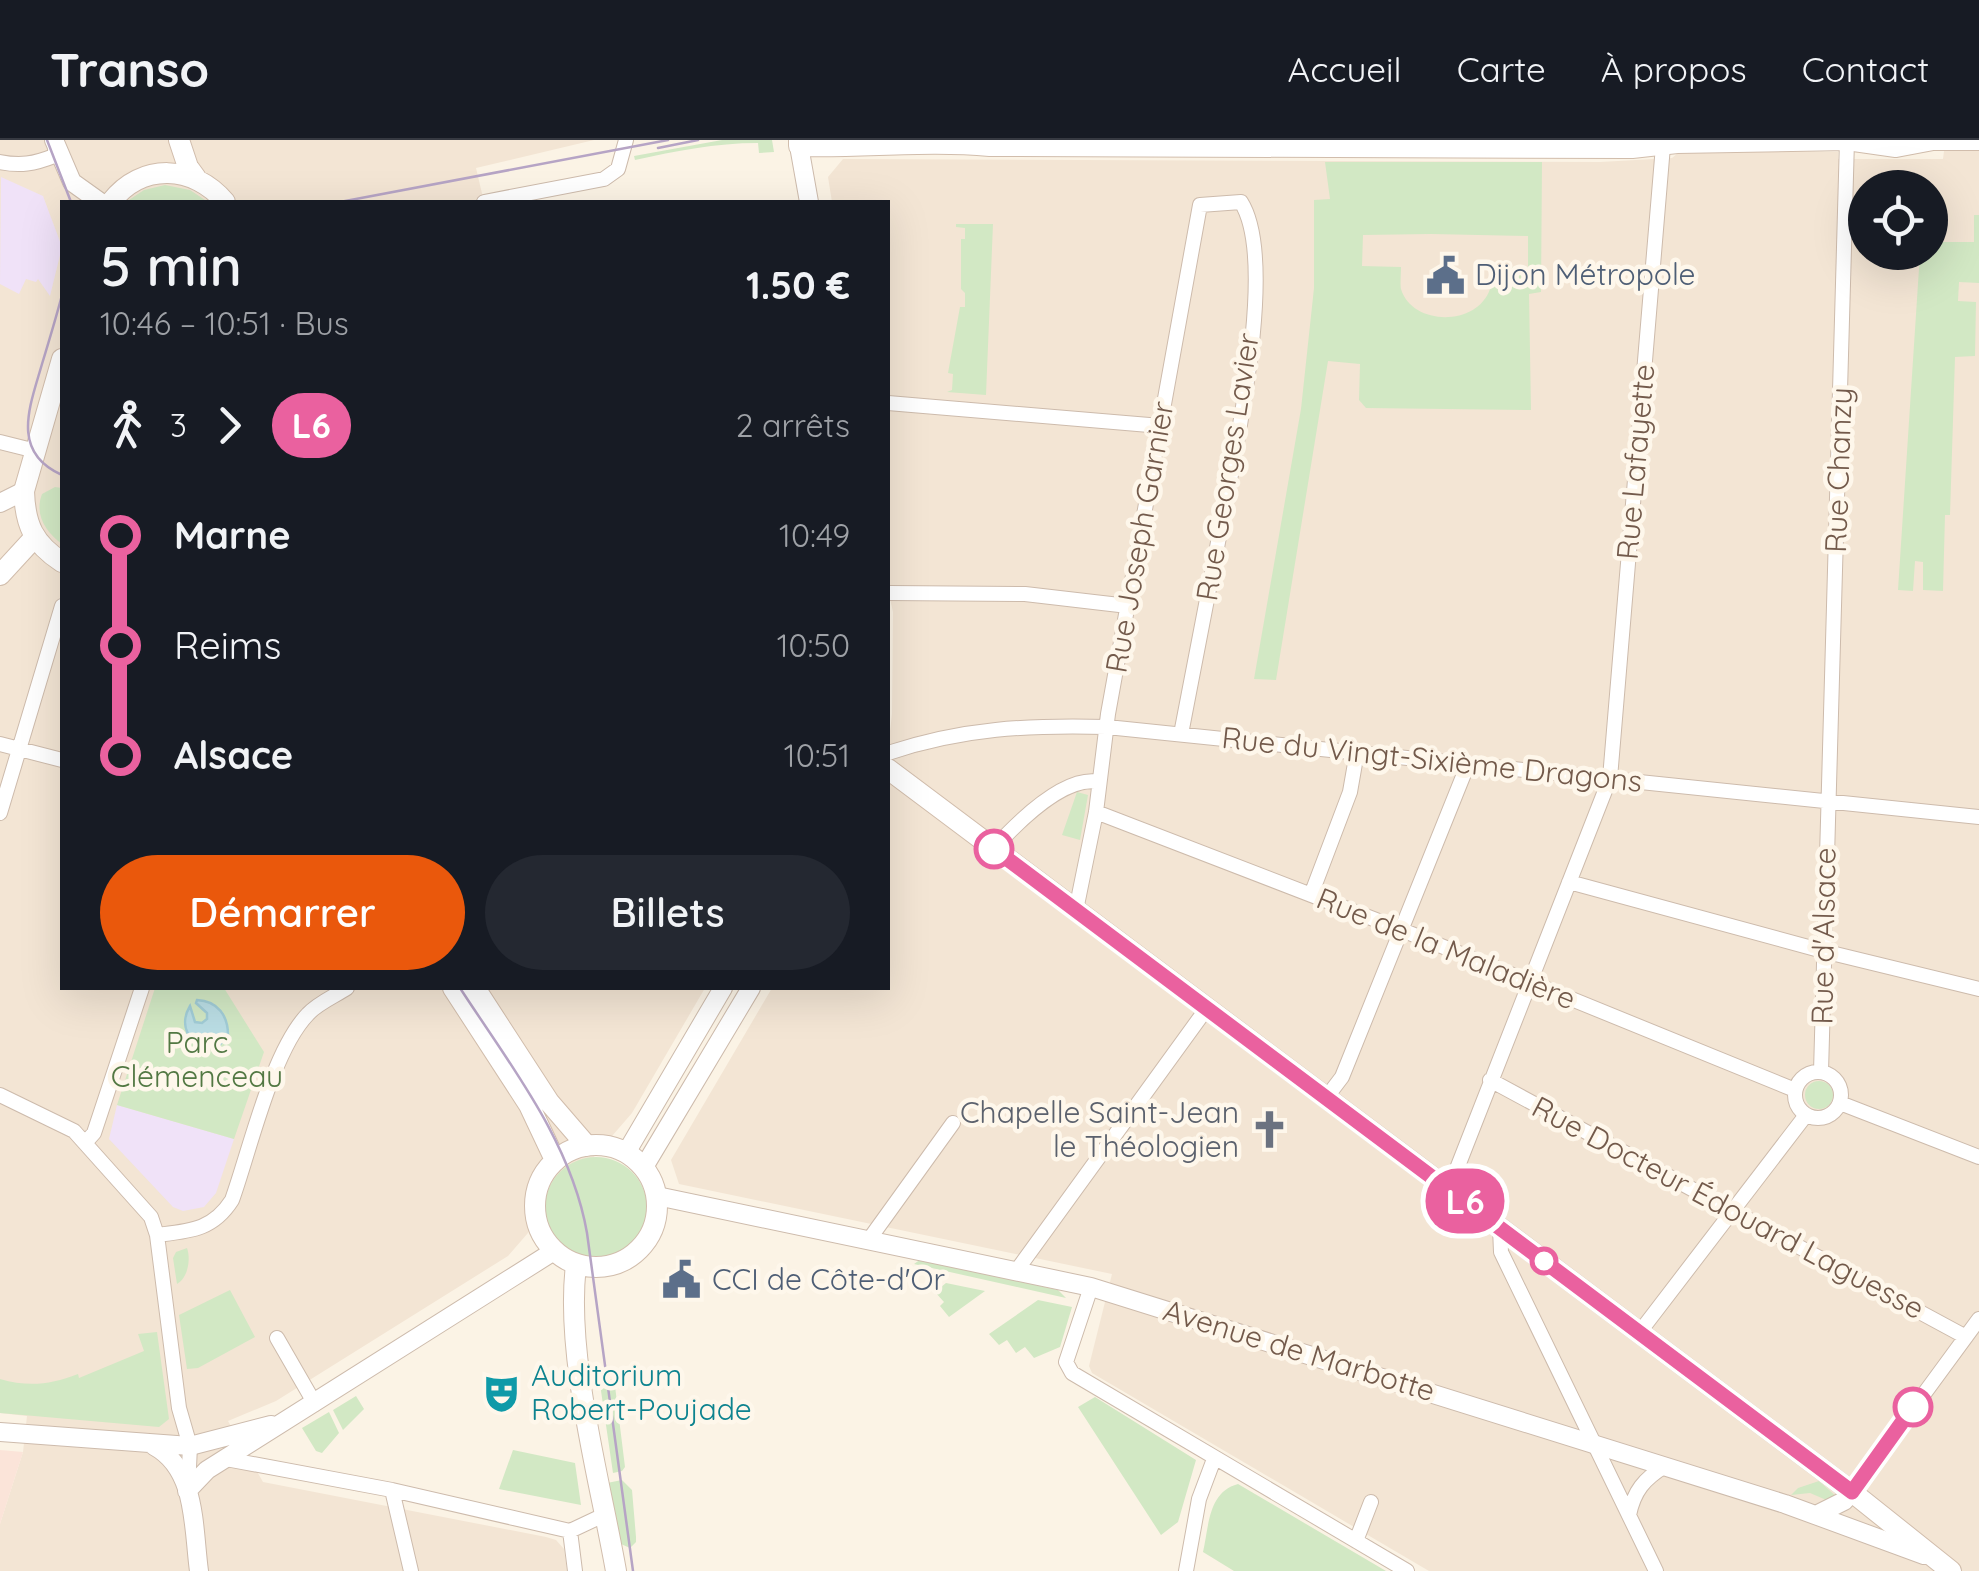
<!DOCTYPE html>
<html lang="fr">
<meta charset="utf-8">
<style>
body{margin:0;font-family:Quicksand,sans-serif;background:#242831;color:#f1f3f6;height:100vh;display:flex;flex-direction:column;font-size:38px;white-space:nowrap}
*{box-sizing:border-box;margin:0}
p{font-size:32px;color:#9ea1a6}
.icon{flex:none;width:55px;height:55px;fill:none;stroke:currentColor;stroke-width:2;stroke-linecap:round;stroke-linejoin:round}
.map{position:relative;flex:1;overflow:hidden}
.details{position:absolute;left:60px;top:60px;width:830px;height:790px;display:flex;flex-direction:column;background:#171b24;border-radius:0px;box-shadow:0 10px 40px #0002}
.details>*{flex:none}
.badge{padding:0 20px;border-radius:32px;font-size:35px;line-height:65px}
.fabs{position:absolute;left:1848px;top:30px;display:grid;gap:20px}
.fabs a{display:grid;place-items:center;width:100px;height:100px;border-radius:50%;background:#171b24;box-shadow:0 10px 40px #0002;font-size:50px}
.map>.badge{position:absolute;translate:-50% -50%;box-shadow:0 0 0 5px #fff}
.legs{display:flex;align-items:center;gap:15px;height:110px;padding:0 40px;font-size:32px}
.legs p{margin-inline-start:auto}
.headline{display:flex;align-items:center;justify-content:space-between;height:170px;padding:0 40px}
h1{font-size:55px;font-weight:600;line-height:75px}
.primary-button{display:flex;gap:20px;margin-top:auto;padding:20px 40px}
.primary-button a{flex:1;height:115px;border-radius:60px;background:#ea580c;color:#fff;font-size:40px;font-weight:600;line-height:115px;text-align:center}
.primary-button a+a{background:#242831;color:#f1f3f6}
ul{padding:0 40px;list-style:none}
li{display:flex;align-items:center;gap:35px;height:110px;font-size:38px}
li i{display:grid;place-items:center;width:15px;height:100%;margin:0 12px;background:currentColor}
li i::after{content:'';width:25px;height:25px;margin:-12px;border:8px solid;border-radius:50%;background:#171b24}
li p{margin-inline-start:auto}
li:first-child i{background:linear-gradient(#0000 50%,currentColor 0)}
li:last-child i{background:linear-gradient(currentColor 50%,#0000 0)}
header{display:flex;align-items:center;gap:60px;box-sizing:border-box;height:140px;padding:0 50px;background:#171b24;border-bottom:2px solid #363941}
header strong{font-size:48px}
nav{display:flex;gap:55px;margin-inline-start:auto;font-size:35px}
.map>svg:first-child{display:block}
.residential{fill:#f3e5d4;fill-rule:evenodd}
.commercial{fill:#fbe4d9}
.education{fill:#f0e2f8}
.green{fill:#d2e8c4;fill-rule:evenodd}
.water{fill:#badde4;stroke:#a1ccd6;stroke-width:2.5}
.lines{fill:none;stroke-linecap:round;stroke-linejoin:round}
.minor-casing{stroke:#cdbbac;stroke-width:16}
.tertiary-casing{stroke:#cdbbac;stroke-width:20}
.secondary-casing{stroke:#d1bdac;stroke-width:22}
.minor{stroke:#fff;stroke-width:14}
.tertiary{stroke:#fff;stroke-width:18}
.secondary{stroke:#fff;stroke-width:20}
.tram{stroke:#b6a4c5;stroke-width:2.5}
.line-1-casing{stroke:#fff;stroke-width:22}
.line-1{stroke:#ea619f;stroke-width:15}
.stop-1-dot{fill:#fff;stroke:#ea619f;stroke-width:5}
.labels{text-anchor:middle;stroke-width:9;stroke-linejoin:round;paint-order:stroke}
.service-label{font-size:30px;fill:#4e5e75;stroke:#fef7eb;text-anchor:start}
.street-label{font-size:30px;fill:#735a4b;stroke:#fef7eb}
.park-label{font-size:30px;fill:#527843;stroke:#fef7eb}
.worship-label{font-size:30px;fill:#5b616d;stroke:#fef7eb;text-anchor:end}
.culture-label{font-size:30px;fill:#0d838f;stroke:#fef7eb;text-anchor:start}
</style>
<header>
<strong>Transo</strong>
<nav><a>Accueil</a><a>Carte</a><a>À propos</a><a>Contact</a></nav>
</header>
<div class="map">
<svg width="1979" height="1431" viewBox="0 0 1979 1431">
<rect width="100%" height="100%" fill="#fbf3e5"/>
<path class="residential" d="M 0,0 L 594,0 L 476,28 L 484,62 L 62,62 L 62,848 L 705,848 L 632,973 L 508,1116 L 276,1261 L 228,1281 L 263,1342 L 546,1397 L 556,1400 L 564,1409 L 567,1431 L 0,1431 L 0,1384 L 23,1312 L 27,1276 L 0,1273 Z
M 1716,11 L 1838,12 L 1838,19 L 1943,19 L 1944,11 L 1979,11 L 1979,1431 L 1429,1431 L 1092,1233 L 1089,1226 L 1112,1134 L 679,1044 L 671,1020 L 772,848 L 888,848 L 888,608 L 892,574 L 893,472 L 888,450 L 888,62 L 832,62 L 828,37 L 843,19 L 1600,22 L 1672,18 L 1678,13 ZM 1865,48 L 1930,48 L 1930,112 L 1865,112 Z"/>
<path class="commercial" d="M 0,1310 L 23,1312 L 0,1384 Z"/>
<path class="education" d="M 1,37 L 43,56 L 62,107 L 50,156 L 38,139 L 36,142 L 26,139 L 19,154 L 0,144 Z
M 117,965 L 234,999 L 216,1053 L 204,1067 L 183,1071 L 173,1067 L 109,999 Z"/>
<path class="green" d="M 722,0 L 772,0 L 774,12 L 759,13 L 758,3 C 715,3 676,11 635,20 L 634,16 Z
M 1325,22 L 1542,22 L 1541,152 L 1529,154 L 1531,270 L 1366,268 L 1359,260 L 1360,224 L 1328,221 L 1276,540 L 1254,539 L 1301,269 L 1314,148 L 1314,60 L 1330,59 ZM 1431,94 L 1528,96 L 1528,127 L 1490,127 C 1490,134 1491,145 1490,149 C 1477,187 1412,186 1401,149 C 1400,145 1401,133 1401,127 L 1362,126 L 1363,95 Z
M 165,45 L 190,50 L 208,62 L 126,62 L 144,50 Z
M 1974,75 L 1979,75 L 1979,143 L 1959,142 L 1958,161 L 1976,162 L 1975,216 L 1955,217 L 1950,375 L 1945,375 L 1943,451 L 1923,450 L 1923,422 L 1915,421 L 1913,451 L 1898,450 L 1920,113 L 1930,112 L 1930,102 L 1974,102 Z
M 956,84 L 993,84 L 986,255 L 947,252 L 952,250 L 953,234 L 948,233 L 960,167 L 965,167 L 965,153 L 961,149 L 961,99 L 965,99 L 965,88 L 956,87 Z
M 55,347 L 62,348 L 62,404 C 46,392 34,375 42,354 Z
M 1077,652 L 1088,655 L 1080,700 L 1062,695 Z
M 155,848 L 224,848 L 264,912 L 234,999 L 117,965 Z
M1805 955a14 14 0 1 1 28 0a14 14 0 1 1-28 0Z
M545 1068a51 51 0 1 1 102 0a51 51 0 1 1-102 0Z
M 187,1108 C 191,1119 188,1138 177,1144 L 173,1118 L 176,1112 Z
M 921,1119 L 1058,1150 L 1066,1158 L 914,1124 Z
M 946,1143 L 985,1151 L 949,1177 L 940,1166 L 944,1162 L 935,1152 Z
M 230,1150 L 255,1197 L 198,1228 L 187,1229 L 179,1175 Z
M 1038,1160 L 1072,1167 L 1060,1207 L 1034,1218 L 1025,1207 L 1016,1213 L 1007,1200 L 999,1205 L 989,1194 Z
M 157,1192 L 169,1279 L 159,1287 L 0,1273 L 0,1239 C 28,1247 50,1245 78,1234 L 79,1238 L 144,1211 L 138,1194 Z
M 614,1238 L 625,1327 L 622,1331 L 613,1333 L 600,1244 Z
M 356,1256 L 364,1269 L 343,1290 L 333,1270 Z
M 1095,1257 L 1196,1320 L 1178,1382 L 1161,1395 L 1078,1267 Z
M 329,1272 L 339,1293 L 322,1313 L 316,1311 L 302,1288 Z
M 513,1310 L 575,1323 L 581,1365 L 499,1349 Z
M 622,1340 L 632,1350 L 636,1397 L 636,1402 L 630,1408 L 621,1404 L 607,1343 Z
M 1819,1341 L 1838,1358 L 1831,1362 L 1810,1353 L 1791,1355 L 1798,1348 Z
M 1238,1344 L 1386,1431 L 1234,1431 L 1203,1412 C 1209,1386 1208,1352 1238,1344 Z"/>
<path class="water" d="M 197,860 C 218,861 228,876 228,895 L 217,908 L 198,906 C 185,895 181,881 190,866 L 195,882 L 202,883 L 207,879 L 207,873 L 196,863 Z"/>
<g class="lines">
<defs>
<path id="minor" d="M 0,22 C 20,26 34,24 54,16 L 56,7
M 484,62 L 604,39 L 618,29 L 626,0
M 888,263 L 1161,286
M 0,302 L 36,311
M 888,453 L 1025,454 L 1128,466
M 0,604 L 62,620
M 888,613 C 963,588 1028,585 1107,587 L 1979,677
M 1096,672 L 1402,790 L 1795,950
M 0,673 L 62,466
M 994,708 C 1016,684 1064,635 1099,642
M 1569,742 L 1823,811 L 1979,849
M 1311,755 L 1350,652 L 1357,612
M 1076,770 L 1096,672 L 1108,574 L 1200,65 L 1241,62 C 1279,122 1233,320 1220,392 C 1207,459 1194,527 1181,594
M1795 955a23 23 0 1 1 46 0a23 23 0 1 1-46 0Z
M 1821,932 L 1847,0
M 1490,940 L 1966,1197
M 0,955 L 74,991 L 151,1077 L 157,1095 L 179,1268 L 190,1306 L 188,1349
M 1326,958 L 1342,937 L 1468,624
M 1840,963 L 1979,1017
M 85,1003 L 94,993 L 142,848
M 1449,1049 L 1610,638 L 1663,6
M 1500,1088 L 1501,1112 L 1656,1431
M 157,1095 C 190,1091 213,1090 232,1060 C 250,1010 272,911 308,874 C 318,863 335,856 347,848
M 868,1101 L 953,983
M 1017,1130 L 1207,868
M 1091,1147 L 1066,1222 L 1072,1233 L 1407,1431
M 1639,1193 L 1806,975
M 277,1198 L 315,1264
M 226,1319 L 392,1350 L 570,1391 L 606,1374
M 392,1350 L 411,1431
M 1852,1352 L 1979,1179
M 1629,1375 C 1634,1351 1644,1339 1665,1326
M 570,1391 L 575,1431
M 1356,1401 L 1371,1362
M 1186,1431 L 1199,1359 L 1214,1319"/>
<path id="tertiary" d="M 54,0 L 72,42 L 100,62
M 799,6 L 809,62
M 0,363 L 24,351
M 626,1013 L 723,848
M 644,1027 L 751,848
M 657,1056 L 1091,1147 L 1785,1364 L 1924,1415
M 0,1292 L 190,1306 L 271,1285
M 154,1306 C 197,1329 193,1388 199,1431
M 187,1351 L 207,1330 L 554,1111
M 1816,1375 L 1844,1361 L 1852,1352"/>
<path id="secondary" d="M 179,0 L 188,27 L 196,38
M 799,0 L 799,6 C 863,8 926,0 990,6 L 1632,8 L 1677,3 L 1847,0 L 1896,7 L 1933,0 L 1979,0
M 111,62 C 142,22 194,25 225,62
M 62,219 L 24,351 C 25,385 34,404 62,422
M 0,435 L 34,398
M 888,629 L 1852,1352 L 1951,1431
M 453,848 L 529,965 L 555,1020
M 475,848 L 549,962 L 587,1006
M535 1066a61 61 0 1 1 122 0a61 61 0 1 1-122 0Z
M 576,1125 C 565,1215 600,1340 616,1431"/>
</defs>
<use href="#minor" class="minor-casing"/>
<use href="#tertiary" class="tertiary-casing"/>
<use href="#secondary" class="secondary-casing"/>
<use href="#minor" class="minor"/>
<use href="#tertiary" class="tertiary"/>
<use href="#secondary" class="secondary"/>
<path class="tram" d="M 47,0 L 71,62
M 658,8 L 698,0
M 340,62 L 668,0
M 62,155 C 56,178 49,201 42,224 C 30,266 10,312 62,335
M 460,848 C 510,925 571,1001 587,1093 L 633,1431"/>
</g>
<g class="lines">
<defs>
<path id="line-1" d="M 994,709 L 1852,1352 L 1913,1267"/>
</defs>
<use href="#line-1" class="line-1-casing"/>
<use href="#line-1" class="line-1"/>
</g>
<defs>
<symbol id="civic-bare" viewBox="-9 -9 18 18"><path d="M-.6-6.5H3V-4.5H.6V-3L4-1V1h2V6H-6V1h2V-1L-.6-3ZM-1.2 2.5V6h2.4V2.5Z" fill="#5c6f8a" stroke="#fef7eb" stroke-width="2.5" paint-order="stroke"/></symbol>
<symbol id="church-bare" viewBox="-9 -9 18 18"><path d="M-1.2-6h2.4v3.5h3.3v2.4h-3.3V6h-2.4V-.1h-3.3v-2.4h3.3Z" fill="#6b7280" stroke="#fef7eb" stroke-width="2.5" paint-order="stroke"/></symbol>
<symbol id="theatre-bare" viewBox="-9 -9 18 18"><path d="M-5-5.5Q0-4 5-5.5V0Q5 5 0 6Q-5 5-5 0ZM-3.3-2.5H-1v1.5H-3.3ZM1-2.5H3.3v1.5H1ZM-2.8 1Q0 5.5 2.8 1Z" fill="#0f9aa8" stroke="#fef7eb" stroke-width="2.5" paint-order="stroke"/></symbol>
</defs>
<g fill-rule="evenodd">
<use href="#civic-bare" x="1418" y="108" width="55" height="55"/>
<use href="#church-bare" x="1242" y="962" width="55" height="55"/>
<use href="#civic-bare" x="654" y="1112" width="55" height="55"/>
<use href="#theatre-bare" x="474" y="1226" width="55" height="55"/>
</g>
<g class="stop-1-dot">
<circle cx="994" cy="709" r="18"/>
<circle cx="1544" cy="1121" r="12"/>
<circle cx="1913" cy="1267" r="18"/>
</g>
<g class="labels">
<g class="service-label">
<text x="1475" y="145">Dijon Métropole</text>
<text x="712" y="1150">CCI de Côte-d'Or</text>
</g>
<g class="street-label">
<text transform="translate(1636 322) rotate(-85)" y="10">Rue Lafayette</text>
<text transform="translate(1228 327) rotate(-81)" y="10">Rue Georges Lavier</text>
<text transform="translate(1839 330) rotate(-88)" y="10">Rue Chanzy</text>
<text transform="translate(1140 397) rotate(-80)" y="10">Rue Joseph Garnier</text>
<text transform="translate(1432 620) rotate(6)" y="10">Rue du Vingt-Sixième Dragons</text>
<text transform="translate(1824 796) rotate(-89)" y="10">Rue d'Alsace</text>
<text transform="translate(1446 809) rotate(22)" y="10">Rue de la Maladière</text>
<text transform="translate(1728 1068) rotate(28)" y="10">Rue Docteur Édouard Laguesse</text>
<text transform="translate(1299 1211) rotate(17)" y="10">Avenue de Marbotte</text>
</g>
<g class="park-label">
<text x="197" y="913">Parc<tspan x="197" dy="34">Clémenceau</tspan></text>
</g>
<g class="worship-label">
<text x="1239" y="983">Chapelle Saint-Jean<tspan x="1239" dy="34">le Théologien</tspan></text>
</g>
<g class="culture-label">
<text x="531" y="1246">Auditorium<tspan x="531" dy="34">Robert-Poujade</tspan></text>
</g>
</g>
</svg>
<div class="fabs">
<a><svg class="icon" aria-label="locate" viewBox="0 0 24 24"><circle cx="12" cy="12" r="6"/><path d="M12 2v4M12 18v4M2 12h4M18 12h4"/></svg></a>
</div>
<b class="badge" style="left:1465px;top:1061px;background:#ea619f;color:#fff">L6</b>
<section class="details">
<div class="headline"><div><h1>5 min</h1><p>10:46 – 10:51 · Bus</p></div><b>1.50 €</b></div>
<div class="legs"><svg class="icon" aria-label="walk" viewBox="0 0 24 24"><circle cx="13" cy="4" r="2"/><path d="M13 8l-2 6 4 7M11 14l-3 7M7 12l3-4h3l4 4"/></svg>3<svg class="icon" aria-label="forward" viewBox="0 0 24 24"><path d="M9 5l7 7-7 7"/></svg><b class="badge" style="background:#ea619f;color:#fff">L6</b><p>2 arrêts</p></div>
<ul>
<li><i style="color:#ea619f"></i><b>Marne</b><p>10:49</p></li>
<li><i style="color:#ea619f"></i><span>Reims</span><p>10:50</p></li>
<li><i style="color:#ea619f"></i><b>Alsace</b><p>10:51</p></li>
</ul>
<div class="primary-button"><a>Démarrer</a><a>Billets</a></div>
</section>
</div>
